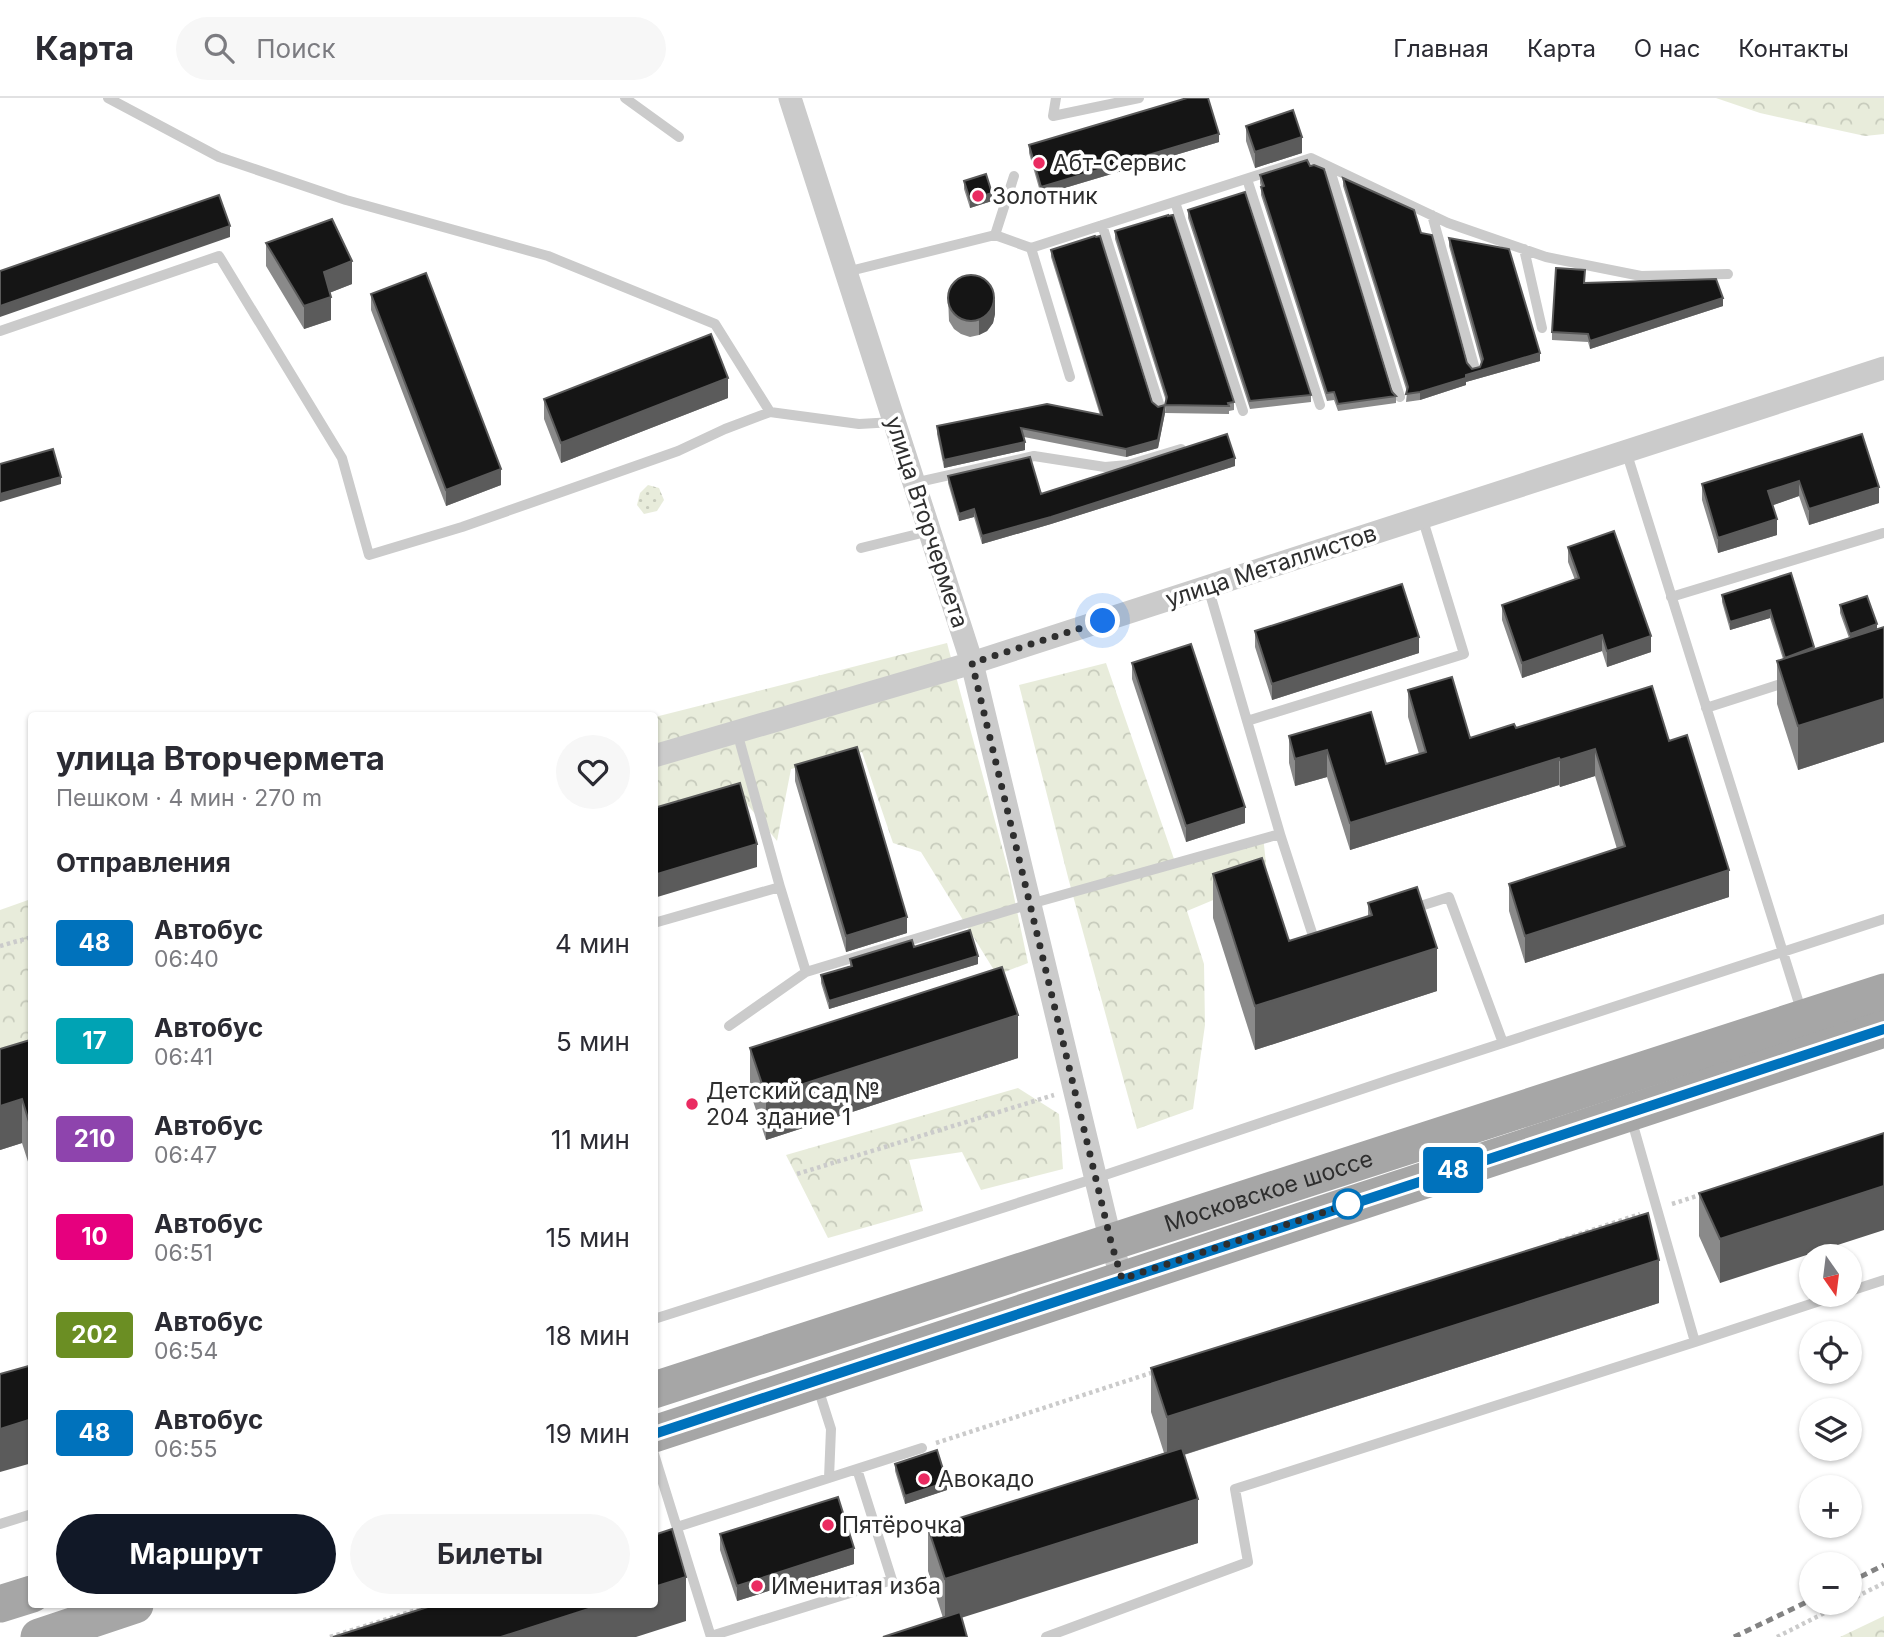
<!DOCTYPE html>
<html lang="ru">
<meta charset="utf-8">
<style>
body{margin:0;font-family:Inter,sans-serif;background:#f7f7f7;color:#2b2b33;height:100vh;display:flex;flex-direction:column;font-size:26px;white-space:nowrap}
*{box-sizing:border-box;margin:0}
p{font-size:23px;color:#7c7c81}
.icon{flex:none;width:38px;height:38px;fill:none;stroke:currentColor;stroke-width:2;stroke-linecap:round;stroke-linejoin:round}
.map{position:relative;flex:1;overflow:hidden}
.drawer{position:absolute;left:28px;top:614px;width:630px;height:896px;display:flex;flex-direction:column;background:#fff;border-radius:7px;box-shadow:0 2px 5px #0004}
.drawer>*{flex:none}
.badge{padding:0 14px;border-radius:5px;font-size:24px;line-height:46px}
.needle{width:46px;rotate:166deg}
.buttons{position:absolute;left:1799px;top:1146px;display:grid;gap:14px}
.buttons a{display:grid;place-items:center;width:63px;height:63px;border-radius:50%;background:#fff;box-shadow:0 2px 5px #0004;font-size:35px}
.you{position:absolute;width:35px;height:35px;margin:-18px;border:5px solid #fff;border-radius:50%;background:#1a73e8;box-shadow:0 0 0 10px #1a73e833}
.map>.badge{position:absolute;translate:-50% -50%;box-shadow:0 0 0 4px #fff}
h2{padding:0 28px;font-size:26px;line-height:63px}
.round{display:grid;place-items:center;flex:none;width:74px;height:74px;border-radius:37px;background:#f7f7f7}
.summary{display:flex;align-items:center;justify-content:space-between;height:119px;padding:0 28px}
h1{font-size:33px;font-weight:700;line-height:52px}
.action{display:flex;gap:14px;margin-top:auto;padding:14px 28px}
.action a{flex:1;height:80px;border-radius:42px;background:#111827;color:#fff;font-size:28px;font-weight:700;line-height:80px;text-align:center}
.action a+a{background:#f7f7f7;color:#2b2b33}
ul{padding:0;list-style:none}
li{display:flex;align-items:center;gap:21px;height:98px;padding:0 28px}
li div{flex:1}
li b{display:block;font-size:26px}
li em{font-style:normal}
li .badge{min-width:77px;font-weight:700;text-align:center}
header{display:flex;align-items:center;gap:42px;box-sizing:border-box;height:98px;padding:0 35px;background:#fff;border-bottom:2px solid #e1e1e2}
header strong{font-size:33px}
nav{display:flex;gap:38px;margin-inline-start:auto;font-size:24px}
.search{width:490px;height:63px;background:#f7f7f7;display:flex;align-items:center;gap:18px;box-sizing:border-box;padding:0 24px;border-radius:38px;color:#7c7c81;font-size:26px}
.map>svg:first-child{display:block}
.grass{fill:url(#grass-dots)}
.forest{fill:url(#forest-crowns)}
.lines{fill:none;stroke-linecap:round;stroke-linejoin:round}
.path{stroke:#cbcbcb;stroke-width:4.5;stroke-dasharray:3.5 3.5;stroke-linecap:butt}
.lane{stroke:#cbcbcb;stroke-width:10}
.street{stroke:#cbcbcb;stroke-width:23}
.primary{stroke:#a6a6a6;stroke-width:37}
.rail{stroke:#838383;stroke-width:5;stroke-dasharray:7 5;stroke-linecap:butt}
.wall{fill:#8a8a8a}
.shaded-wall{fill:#5b5b5b}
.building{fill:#151515;stroke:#5b5b5b;stroke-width:2}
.line-casing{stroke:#fff;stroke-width:16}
.line{stroke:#0072bc;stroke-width:10}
.walk{stroke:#2e2e2e;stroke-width:7;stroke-dasharray:0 12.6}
.poi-dot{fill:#ea2b61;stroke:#fff;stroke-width:2.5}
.stop-dot{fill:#fff;stroke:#0072bc;stroke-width:3.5}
.labels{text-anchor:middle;stroke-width:7;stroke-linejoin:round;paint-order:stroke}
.poi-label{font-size:23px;fill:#2e2e2e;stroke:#fff;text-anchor:start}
.street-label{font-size:23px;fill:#2e2e2e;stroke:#fff}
</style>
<header>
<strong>Карта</strong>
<div class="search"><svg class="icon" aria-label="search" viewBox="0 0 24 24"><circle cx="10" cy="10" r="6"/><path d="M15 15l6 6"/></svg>Поиск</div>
<nav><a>Главная</a><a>Карта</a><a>О нас</a><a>Контакты</a></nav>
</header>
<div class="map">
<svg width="1884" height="1539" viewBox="0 0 1884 1539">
<defs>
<pattern id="grass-dots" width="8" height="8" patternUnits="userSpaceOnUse" patternTransform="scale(1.75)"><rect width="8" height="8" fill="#e8ecdb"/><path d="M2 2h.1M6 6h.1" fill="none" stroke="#c7cbbc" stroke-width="1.8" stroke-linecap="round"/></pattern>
<pattern id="forest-crowns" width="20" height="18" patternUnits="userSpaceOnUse" patternTransform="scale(1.75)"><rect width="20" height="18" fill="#e8ecdb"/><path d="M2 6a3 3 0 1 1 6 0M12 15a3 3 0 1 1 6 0" fill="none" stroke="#c7cbbc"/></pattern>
</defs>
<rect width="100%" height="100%" fill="#fff"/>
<path class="grass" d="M 648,387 L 659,390 L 664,402 L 657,413 L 644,416 L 637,407 L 640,395 Z"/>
<path class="forest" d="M 1716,0 L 1884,0 L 1884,36 L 1865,38 L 1760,15 Z
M 947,545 L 1009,775 L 1028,865 L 997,877 L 921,754 L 893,745 L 862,654 L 791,671 L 777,743 L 738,695 L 655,717 L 655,619 Z
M 1106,565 L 1174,761 L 1263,737 L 1268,786 L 1242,790 L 1187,813 L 1204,866 L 1205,927 L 1193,1011 L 1137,1031 L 1069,783 L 1019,587 Z
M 31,801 L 31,967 L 0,977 L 0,812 Z
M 1018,990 L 1059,1016 L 1063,1071 L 981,1092 L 962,1054 L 909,1062 L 923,1113 L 828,1140 L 786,1057 Z
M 1884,1518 L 1884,1539 L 1840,1539 Z"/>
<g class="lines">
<path class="path" d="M 0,848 L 32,839
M 797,1076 L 1054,997
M 1672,1106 L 1703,1096
M 1559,1143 L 1640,1116
M 936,1345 L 1154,1274
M 1850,1502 L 1884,1485
M 330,1539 L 432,1507
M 1777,1539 L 1844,1505"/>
<path class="lane" d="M 108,0 L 219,59 L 346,102 L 548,158 L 715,226 L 770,314
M 625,0 L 679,39
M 1056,0 L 1053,18 L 1139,0
M 1329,69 L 1400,299
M 1247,81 L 1320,307
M 1175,104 L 1243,313
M 1432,117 L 1475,271
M 1102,127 L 1160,309
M 995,137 L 1014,78
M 1031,150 L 1311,60 L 1448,125 L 1546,159 L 1641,178 L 1728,176
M 1524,151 L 1542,230
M 846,174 L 995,137 L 1031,150 L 1070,279
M 0,233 L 219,158 L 342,360 L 369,457 L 462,429 L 678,353 L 725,331 L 770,314 L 859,326 L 894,324
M 1626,353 L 1802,915
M 914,385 L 1034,358 L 1105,369 L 1128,367 L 1181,351
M 861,450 L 930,433
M 1208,489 L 1280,736
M 1671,499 L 1883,435
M 1706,610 L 1790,583
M 1247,623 L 1464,556 L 1422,419
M 780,789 L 806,874 L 1030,806 L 1280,736 L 1314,841 L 1322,839
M 1411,811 L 1449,799 L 1503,945
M 654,825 L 780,789 L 737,634
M 729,928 L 806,874
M 1850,1193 L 1884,1182
M 654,1221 L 1096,1080 L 1392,981 L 1884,821
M 1695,1244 L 1838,1197
M 817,1287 L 831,1331 L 829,1380
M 654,1356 L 711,1539
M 0,1426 L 32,1416
M 677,1429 L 922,1350
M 711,1538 L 892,1482 L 857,1371
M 1046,1539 L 1248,1464 L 1235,1391 L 1695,1244 L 1631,1020"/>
<path class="street" d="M 790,0 L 972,565 L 1111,1144 L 1122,1181
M 654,658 L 972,565 L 1884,270"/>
<g class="primary">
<path id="s1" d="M 654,1292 L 1884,894"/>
<path d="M 654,1336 L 1884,931"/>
<path d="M 0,1506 L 32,1496"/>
<path d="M 39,1539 L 135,1507"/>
</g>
<path class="rail" d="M 1850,1484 L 1884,1467
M 1734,1539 L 1811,1502"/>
</g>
<path class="wall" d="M 1246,28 L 1302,55 L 1255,70 L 1246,43 Z
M 1219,44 L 1041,97 L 1029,55 L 1029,47 Z
M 1260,77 L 1396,298 L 1396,305 L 1338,313 L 1334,302 L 1327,303 L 1261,97 L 1261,89 L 1260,85 Z
M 1343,80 L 1421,135 L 1467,265 L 1472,271 L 1480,269 L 1481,265 L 1449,148 L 1449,140 L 1540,263 L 1466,284 L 1466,287 L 1420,302 L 1406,304 L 1407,294 L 1343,88 Z
M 964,83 L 992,103 L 970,110 L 964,91 Z
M 1188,112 L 1311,297 L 1311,304 L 1250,311 L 1188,120 Z
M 1115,133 L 1234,304 L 1234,312 L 1229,313 L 1229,316 L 1165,315 L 1166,303 L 1115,141 Z
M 266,145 L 352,186 L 329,195 L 331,222 L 304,231 L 266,168 Z
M 1051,152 L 1152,304 L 1165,315 L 1158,350 L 1126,359 L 1024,339 L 1025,352 L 944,370 L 937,336 L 937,328 L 1100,317 L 1051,159 Z
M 1584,185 L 1723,208 L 1590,251 L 1588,244 L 1552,242 L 1552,234 Z
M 371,196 L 501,387 L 446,408 L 371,212 Z
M 948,198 L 995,216 L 993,225 L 987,233 L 979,237 L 970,239 L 961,236 L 954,231 L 949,223 Z
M 728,300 L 561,365 L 544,321 L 544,301 Z
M 1862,336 L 1879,405 L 1809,427 L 1799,398 L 1773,407 L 1777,437 L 1718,455 L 1702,402 L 1702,386 Z
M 1235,368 L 1051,426 L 982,446 L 974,419 L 959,423 L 948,385 L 948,378 L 1041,396 Z
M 1568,449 L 1651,554 L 1607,569 L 1602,553 L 1522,580 L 1502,522 L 1502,507 L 1575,482 L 1568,464 Z
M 1791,475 L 1814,551 L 1849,540 L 1840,515 L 1840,507 L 1877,531 L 1884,529 L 1884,644 L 1798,672 L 1777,606 L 1777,563 L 1783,561 L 1770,520 L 1730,532 L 1722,504 L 1722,497 Z
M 1255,533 L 1419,555 L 1272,602 L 1255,549 Z
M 1132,565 L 1245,725 L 1186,744 L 1132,581 Z
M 1408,592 L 1470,640 L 1516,630 L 1669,643 L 1729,799 L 1525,865 L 1509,813 L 1509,786 L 1617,751 L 1595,678 L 1560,689 L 1559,687 L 1350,752 L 1327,679 L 1295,688 L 1289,665 L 1289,638 L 1386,666 L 1419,656 L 1408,619 Z
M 795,667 L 907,835 L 846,854 L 795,683 Z
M 1213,776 L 1289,843 L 1368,818 L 1368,805 L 1437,893 L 1255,952 L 1213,820 Z
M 914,849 L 978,866 L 829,911 L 821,885 L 821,877 L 850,868 L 850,861 Z
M 32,948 L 30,1070 L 22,1045 L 0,1052 Z
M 750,950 L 1018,960 L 766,1042 L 750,994 Z
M 1884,1035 L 1720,1185 L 1699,1138 L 1699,1095 Z
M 1659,1205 L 1184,1357 L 1198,1445 L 943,1520 L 928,1473 L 928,1430 L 1164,1355 L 1151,1314 L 1151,1270 Z
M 895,1366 L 947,1392 L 905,1406 L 895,1373 Z
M 720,1436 L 854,1466 L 737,1503 L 720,1452 Z"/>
<path class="shaded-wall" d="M 1219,36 L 1219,44 L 1041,97 L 1041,89 Z
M 1302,39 L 1302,55 L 1255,70 L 1255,54 Z
M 992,95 L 992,103 L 970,110 L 970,102 Z
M 230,128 L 230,139 L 0,219 L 0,208 Z
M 352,163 L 352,186 L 324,197 L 324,174 Z
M 331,199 L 331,222 L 304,231 L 304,208 Z
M 1723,200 L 1723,208 L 1590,251 L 1590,243 Z
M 995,201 L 995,216 L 993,225 L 987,233 L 979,237 L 979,222 Z
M 1540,255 L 1540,263 L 1466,284 L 1466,287 L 1420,302 L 1420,294 L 1466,277 Z
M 728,280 L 728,300 L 561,365 L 561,345 Z
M 1165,307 L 1165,315 L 1158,350 L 1126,359 L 1126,351 Z
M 1025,344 L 1025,352 L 944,370 L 944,362 Z
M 1235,360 L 1235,368 L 1051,426 L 982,446 L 982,438 Z
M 501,371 L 501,387 L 446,408 L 446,392 Z
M 61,379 L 61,386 L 0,404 L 0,396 Z
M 1799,383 L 1799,398 L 1768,409 L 1768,393 Z
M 1879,389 L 1879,405 L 1809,427 L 1809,411 Z
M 974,411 L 974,419 L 959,423 L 959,416 Z
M 1777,421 L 1777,437 L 1718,455 L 1718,440 Z
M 1770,512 L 1770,520 L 1730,532 L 1730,524 Z
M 1877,526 L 1877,534 L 1850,544 L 1850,536 Z
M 1602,537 L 1602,553 L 1522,580 L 1522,565 Z
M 1651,538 L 1651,554 L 1607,569 L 1607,553 Z
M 1419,539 L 1419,555 L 1272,602 L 1272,586 Z
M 1884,601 L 1884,644 L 1798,672 L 1798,628 Z
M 1595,651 L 1595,678 L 1560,689 L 1560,662 Z
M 1327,652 L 1327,679 L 1295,688 L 1295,661 Z
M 1559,660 L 1559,687 L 1350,752 L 1350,725 Z
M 1245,709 L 1245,725 L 1186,744 L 1186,728 Z
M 757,746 L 757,769 L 654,800 L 654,777 Z
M 1729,772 L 1729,799 L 1525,865 L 1525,838 Z
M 907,819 L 907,835 L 846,854 L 846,838 Z
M 1437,850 L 1437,893 L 1255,952 L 1255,908 Z
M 978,858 L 978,866 L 829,911 L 829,903 Z
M 1018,917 L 1018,960 L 766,1042 L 766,998 Z
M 22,1001 L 22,1045 L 0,1052 L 0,1008 Z
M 32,1026 L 32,1070 L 30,1070 L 30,1027 Z
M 1884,1088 L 1884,1132 L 1720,1185 L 1720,1141 Z
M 1659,1162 L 1659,1205 L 1167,1362 L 1167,1319 Z
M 32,1321 L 32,1365 L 0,1374 L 0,1331 Z
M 947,1384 L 947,1392 L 905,1406 L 905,1398 Z
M 1198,1401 L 1198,1445 L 945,1525 L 945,1481 Z
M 854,1450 L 854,1466 L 737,1503 L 737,1488 Z
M 686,1479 L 686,1523 L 636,1539 L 501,1539 L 601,1507 L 654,1507 L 654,1489 Z"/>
<path class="building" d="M 1187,0 L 1208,0 L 1219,36 L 1041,89 L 1029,47 Z
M 1293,12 L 1302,39 L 1255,54 L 1246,28 Z
M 1307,62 L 1310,68 L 1314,67 L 1324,71 L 1392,294 L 1396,298 L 1338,306 L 1334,294 L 1327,295 L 1261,89 L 1264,88 L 1260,77 Z
M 986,76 L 992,95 L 970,102 L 964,83 Z
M 1343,80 L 1414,112 L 1421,135 L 1432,137 L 1467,265 L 1472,271 L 1480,269 L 1483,261 L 1449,140 L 1509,151 L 1540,255 L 1466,277 L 1466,280 L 1420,294 L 1406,296 L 1408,289 Z
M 1245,94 L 1311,297 L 1250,303 L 1188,112 Z
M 219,97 L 230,128 L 0,208 L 0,173 Z
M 1168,117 L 1168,118 L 1173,117 L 1234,304 L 1228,305 L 1229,308 L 1165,307 L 1167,299 L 1115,133 Z
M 332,121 L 352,163 L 324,174 L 331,199 L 304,208 L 266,145 Z
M 1095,138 L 1096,139 L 1100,138 L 1152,304 L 1158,309 L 1165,307 L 1158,342 L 1126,351 L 1021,330 L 1025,344 L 944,362 L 937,328 L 1047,306 L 1102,317 L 1051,152 Z
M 1556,170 L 1585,172 L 1584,185 L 1716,181 L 1723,200 L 1590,243 L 1588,236 L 1552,234 Z
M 426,175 L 501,371 L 446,392 L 371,196 Z
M948 200a23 23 0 1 1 46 0a23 23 0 1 1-46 0Z
M 711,236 L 728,280 L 561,345 L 544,301 Z
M 1227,336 L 1235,360 L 1051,419 L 982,438 L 974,411 L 959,416 L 948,378 L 1030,359 L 1041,396 Z
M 1862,336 L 1879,389 L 1809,411 L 1799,383 L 1768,393 L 1777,421 L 1718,440 L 1702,386 Z
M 53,351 L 61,379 L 0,396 L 0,366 Z
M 1614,433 L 1651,538 L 1607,553 L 1602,537 L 1522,565 L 1502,507 L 1579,480 L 1568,449 Z
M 1791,475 L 1814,549 L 1785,560 L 1770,512 L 1730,524 L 1722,497 Z
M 1402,486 L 1419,539 L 1272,586 L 1255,533 Z
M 1867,498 L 1877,526 L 1850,536 L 1840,507 Z
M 1884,529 L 1884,601 L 1798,628 L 1777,563 Z
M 1191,546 L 1245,709 L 1186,728 L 1132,565 Z
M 1452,579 L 1470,640 L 1514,626 L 1516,630 L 1652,588 L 1669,643 L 1687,637 L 1729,772 L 1525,838 L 1509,786 L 1625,748 L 1595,651 L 1560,662 L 1559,660 L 1350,725 L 1327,652 L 1295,661 L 1289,638 L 1371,614 L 1386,666 L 1426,654 L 1408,592 Z
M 857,649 L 907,819 L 846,838 L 795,667 Z
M 740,685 L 757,746 L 654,777 L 654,710 Z
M 1262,760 L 1289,843 L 1372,817 L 1368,805 L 1417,789 L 1437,850 L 1255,908 L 1213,776 Z
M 970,832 L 978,858 L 829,903 L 821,877 L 852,868 L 850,861 L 912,842 L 914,849 Z
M 1002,869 L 1018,917 L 766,998 L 750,950 Z
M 30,942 L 32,948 L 32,1026 L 30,1027 L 22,1001 L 0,1008 L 0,951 Z
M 1884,1035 L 1884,1088 L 1720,1141 L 1699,1095 Z
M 1648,1115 L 1659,1162 L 1167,1319 L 1151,1270 Z
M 32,1267 L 32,1321 L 0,1331 L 0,1276 Z
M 1182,1350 L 1198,1401 L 945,1481 L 928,1430 Z
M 937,1352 L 947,1384 L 905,1398 L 895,1366 Z
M 838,1399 L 854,1450 L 737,1488 L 720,1436 Z
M 672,1431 L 686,1479 L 654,1489 L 654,1437 Z
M 434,1507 L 601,1507 L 501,1539 L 333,1539 Z
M 960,1514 L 967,1539 L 883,1539 Z"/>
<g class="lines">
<defs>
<path id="line" d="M 654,1336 L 1884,931"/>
</defs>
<use href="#line" class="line-casing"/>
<use href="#line" class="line"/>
<path class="walk" d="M 1103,523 L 972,565 L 1111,1144 L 1122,1181 L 1352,1105 L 1348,1106"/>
</g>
<g class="poi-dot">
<circle cx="1039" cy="65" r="7"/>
<circle cx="978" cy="98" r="7"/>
<circle cx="692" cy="1006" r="7"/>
<circle cx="924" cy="1381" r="7"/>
<circle cx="828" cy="1427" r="7"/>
<circle cx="757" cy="1488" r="7"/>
</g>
<circle class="stop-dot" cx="1348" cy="1106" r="14"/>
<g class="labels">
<g class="poi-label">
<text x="1053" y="73">Абт-Сервис</text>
<text x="992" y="106">Золотник</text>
<text x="706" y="1001">Детский сад №<tspan x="706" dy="26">204 здание 1</tspan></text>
<text x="938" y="1389">Авокадо</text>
<text x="842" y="1435">Пятёрочка</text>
<text x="771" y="1496">Именитая изба</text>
</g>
<g class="street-label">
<text transform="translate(927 424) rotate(72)" y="8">улица Вторчермета</text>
<text transform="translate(1271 468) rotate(-18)" y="8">улица Металлистов</text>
<text dy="8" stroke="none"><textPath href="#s1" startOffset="646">Московское шоссе</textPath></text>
</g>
</g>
</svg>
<div class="buttons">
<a><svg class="needle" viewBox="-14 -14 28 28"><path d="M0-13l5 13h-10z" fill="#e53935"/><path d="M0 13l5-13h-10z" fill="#7c7c81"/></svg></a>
<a><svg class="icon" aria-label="locate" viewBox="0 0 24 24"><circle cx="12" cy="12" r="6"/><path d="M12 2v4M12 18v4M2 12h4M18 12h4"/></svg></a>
<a><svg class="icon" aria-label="layers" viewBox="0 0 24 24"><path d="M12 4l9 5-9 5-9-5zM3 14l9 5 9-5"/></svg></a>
<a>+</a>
<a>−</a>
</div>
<div class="you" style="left:1103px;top:523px"></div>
<b class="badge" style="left:1453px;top:1072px;background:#0072bc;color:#fff">48</b>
<section class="drawer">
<div class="summary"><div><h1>улица Вторчермета</h1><p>Пешком · 4 мин · 270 m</p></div><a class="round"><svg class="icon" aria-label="heart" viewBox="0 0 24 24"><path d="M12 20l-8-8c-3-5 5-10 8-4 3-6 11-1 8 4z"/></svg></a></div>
<h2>Отправления</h2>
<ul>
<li><span class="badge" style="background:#0072bc;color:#fff">48</span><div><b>Автобус</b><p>06:40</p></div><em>4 мин</em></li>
<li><span class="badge" style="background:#00a3b4;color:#fff">17</span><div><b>Автобус</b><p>06:41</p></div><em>5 мин</em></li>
<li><span class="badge" style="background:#8e44ad;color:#fff">210</span><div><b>Автобус</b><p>06:47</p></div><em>11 мин</em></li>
<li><span class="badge" style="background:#e6007e;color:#fff">10</span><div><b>Автобус</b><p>06:51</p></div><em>15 мин</em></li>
<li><span class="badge" style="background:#6b8e23;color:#fff">202</span><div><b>Автобус</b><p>06:54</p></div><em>18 мин</em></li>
<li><span class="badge" style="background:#0072bc;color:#fff">48</span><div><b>Автобус</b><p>06:55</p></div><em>19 мин</em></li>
</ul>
<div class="action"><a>Маршрут</a><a>Билеты</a></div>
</section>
</div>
